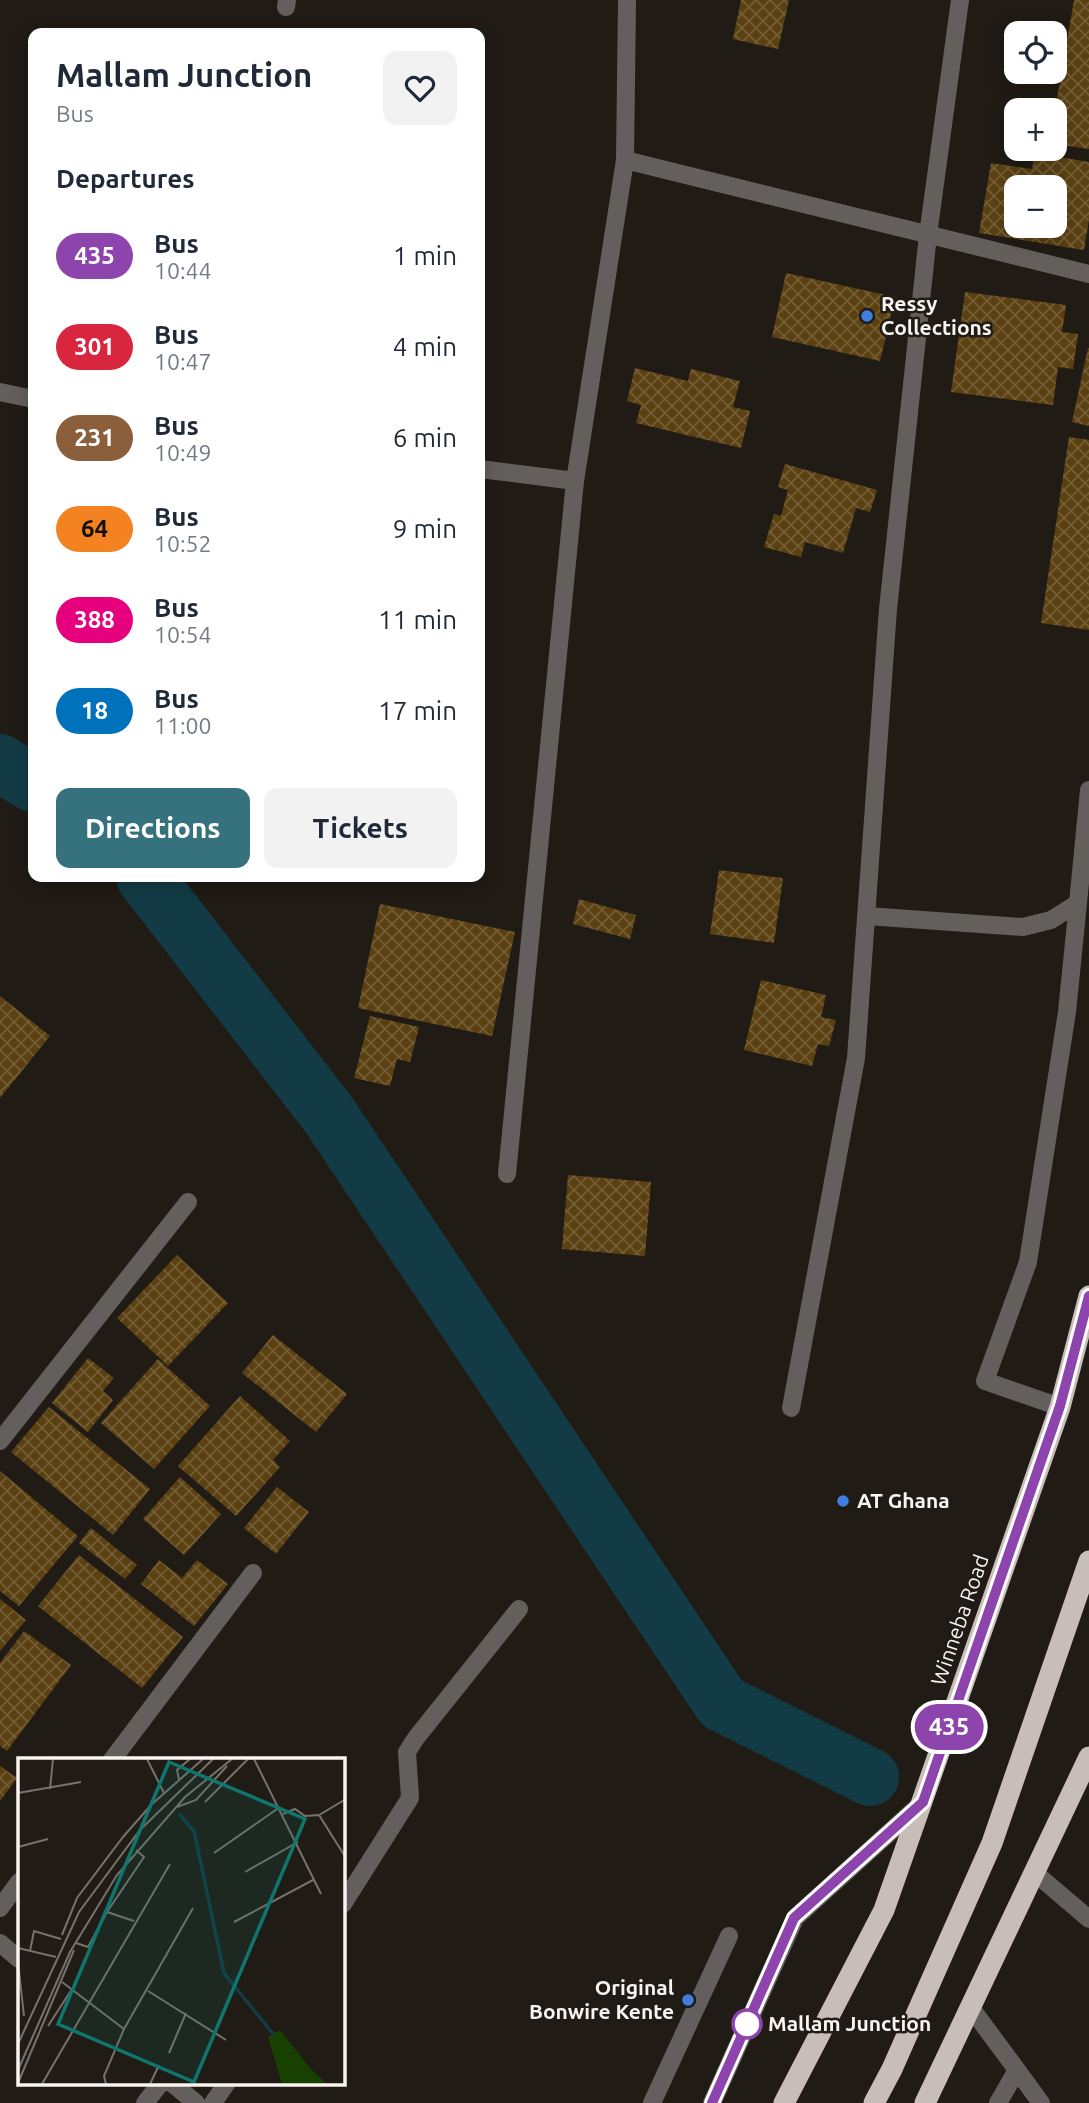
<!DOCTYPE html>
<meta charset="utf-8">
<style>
body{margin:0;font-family:Ubuntu,sans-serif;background:#f2f2f3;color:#1f2937;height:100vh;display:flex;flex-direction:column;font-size:26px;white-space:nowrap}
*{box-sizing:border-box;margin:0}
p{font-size:23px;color:#747a83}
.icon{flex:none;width:38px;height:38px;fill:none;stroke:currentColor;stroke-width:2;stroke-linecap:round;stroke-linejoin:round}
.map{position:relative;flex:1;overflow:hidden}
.details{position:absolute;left:28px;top:28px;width:457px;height:854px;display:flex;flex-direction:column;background:#fff;border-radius:14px;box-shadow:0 4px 18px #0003}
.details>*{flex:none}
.badge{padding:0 14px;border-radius:23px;font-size:24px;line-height:46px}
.fabs{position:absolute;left:1004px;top:21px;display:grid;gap:14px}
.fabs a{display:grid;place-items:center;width:63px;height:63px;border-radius:14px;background:#fff;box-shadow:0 4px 18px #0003;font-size:35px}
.map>.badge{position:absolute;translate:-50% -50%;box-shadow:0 0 0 4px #fff}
h2{padding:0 28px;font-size:26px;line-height:63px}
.round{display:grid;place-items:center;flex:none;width:74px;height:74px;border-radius:14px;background:#f2f2f3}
.summary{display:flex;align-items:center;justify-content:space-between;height:119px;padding:0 28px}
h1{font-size:33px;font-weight:600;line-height:52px}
.button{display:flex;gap:14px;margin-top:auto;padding:14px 28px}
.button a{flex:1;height:80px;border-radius:14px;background:#36727e;color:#fff;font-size:28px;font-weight:600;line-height:80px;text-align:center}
.button a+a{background:#f2f2f3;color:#1f2937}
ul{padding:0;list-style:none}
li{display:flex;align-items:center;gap:21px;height:91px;padding:0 28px}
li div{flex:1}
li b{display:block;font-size:26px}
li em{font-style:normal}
li .badge{min-width:77px;font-weight:700;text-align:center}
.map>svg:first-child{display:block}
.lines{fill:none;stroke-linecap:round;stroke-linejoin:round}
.river{stroke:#123b45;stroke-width:58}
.building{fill:url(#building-cross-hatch);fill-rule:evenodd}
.minor{stroke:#635f5d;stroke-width:18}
.highway{stroke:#c9bdb9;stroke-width:21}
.line-casing{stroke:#fff;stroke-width:16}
.line{stroke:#8e44ad;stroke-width:10}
.shop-dot{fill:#3f7fe0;stroke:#201b14;stroke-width:2.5}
.stop-dot{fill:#fff;stroke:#8e44ad;stroke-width:3.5}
.labels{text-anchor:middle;stroke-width:5;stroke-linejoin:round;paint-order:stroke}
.poi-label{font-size:21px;font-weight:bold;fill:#f8f4f0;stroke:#201b14;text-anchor:start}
.street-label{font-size:21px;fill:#f8f4f0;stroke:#201b14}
.stop-label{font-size:21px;font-weight:bold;fill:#f8f4f0;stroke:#201b14;text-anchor:start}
.inset-river{fill:none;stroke:#123b45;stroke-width:3.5}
.inset-road{fill:none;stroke:#76726c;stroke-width:2}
.view{fill:#0f766e;fill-opacity:0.15;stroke:#0f766e;stroke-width:3.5}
.inset-edge{fill:none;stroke:#f8f4f0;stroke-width:3.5}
</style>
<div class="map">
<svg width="1089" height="2103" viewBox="0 0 1089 2103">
<defs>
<pattern id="building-cross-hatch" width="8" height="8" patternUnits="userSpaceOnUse" patternTransform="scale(1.75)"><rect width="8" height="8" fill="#5b4112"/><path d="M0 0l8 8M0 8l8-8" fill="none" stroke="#735d35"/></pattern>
</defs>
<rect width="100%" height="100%" fill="#201b14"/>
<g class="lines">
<path class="river" d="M 0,763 L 33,783
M 145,877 L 329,1115 L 722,1703 L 870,1777"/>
</g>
<path class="building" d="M 741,0 L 789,0 L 778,49 L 733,39 Z
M 1074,0 L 1089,0 L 1089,149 L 1055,144 L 1055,110 Z
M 1035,153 L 1089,162 L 1089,219 L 1084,250 L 979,233 L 991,163 L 1032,169 ZM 1017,187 L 1055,187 L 1055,226 L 1017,226 Z
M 786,273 L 895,297 L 880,361 L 772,337 Z
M 965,292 L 1066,305 L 1062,332 L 1078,334 L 1073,369 L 1058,367 L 1053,405 L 951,392 Z
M 1088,348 L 1089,348 L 1089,426 L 1072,422 Z
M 635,368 L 688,381 L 691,369 L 740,381 L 733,407 L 750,411 L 741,448 L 636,423 L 641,405 L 627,401 Z
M 1069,437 L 1089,440 L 1089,630 L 1041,623 Z
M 785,464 L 877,490 L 870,512 L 856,508 L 843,553 L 805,542 L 801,557 L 764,547 L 774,514 L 781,516 L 788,490 L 778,487 Z
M 719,870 L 783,878 L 774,943 L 710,934 Z
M 579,899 L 636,915 L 630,939 L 573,924 Z
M 380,904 L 515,932 L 492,1036 L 358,1008 Z
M 761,980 L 826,995 L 821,1017 L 836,1020 L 829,1046 L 818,1044 L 812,1066 L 744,1050 Z
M 0,996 L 50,1036 L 0,1098 Z
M 370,1016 L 419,1027 L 410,1062 L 397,1059 L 390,1086 L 354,1078 Z
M 568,1175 L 651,1182 L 645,1256 L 562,1249 Z
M 177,1255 L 228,1303 L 168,1366 L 117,1318 Z
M 273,1335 L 347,1394 L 316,1432 L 242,1373 Z
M 88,1358 L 114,1378 L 103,1391 L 113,1400 L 88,1432 L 52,1403 Z
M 158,1359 L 210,1406 L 154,1469 L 101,1423 Z
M 240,1396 L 290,1441 L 273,1460 L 280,1467 L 236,1516 L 178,1466 Z
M 49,1407 L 150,1489 L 113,1535 L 11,1452 Z
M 0,1471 L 78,1536 L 19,1606 L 0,1591 Z
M 180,1477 L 221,1514 L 184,1555 L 143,1519 Z
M 277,1487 L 309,1512 L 276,1554 L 244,1528 Z
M 91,1528 L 137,1565 L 125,1579 L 79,1543 Z
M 79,1555 L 183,1637 L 142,1688 L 38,1606 Z
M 159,1560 L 182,1578 L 197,1560 L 228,1584 L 194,1626 L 141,1584 Z
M 0,1599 L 26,1620 L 0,1651 Z
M 24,1631 L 71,1665 L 7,1751 L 0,1746 L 0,1663 Z
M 0,1766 L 17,1778 L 0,1801 Z"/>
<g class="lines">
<path class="minor" d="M 286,7 L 287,0
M 625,160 L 1089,274
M 0,392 L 33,399
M 480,469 L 575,481
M 867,916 L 1023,927 L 1051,920 L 1078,903 L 1089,790
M 507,1174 L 575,481 L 625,160 L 627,0
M 1060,1407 L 985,1381 L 1028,1262 L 1067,1012 L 1078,903
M 791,1408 L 856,1058 L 888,609 L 928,235 L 960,0
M 0,1441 L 188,1202
M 112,1760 L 253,1573
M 1035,1873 L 1089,1919
M 343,1904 L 410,1798 L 407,1752 L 416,1738 L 519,1609
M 0,1908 L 19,1882
M 0,1943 L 19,1959
M 971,2008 L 1017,2070 L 998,2103
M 1017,2070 L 1041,2103
M 173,2084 L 196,2103
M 145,2103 L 160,2084
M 213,2103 L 226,2084
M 652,2103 L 729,1936
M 712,2103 L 795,1918 L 923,1802"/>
<path class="highway" d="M 784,2103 L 884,1910 L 1060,1407 L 1089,1296
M 874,2103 L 892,2069 L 992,1843 L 1089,1561
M 925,2103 L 1089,1757"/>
</g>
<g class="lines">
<defs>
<path id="line" d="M 712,2103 L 794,1918 L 923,1802 L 1060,1406 L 1089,1296"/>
</defs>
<use href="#line" class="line-casing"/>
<use href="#line" class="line"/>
</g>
<g class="shop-dot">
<circle cx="867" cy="316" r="7"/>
<circle cx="843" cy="1501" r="7"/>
<circle cx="688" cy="2000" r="7"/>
</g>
<circle class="stop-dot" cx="747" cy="2024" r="14"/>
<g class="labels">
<g class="poi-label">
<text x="881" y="311">Ressy<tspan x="881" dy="24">Collections</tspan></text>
<text x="857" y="1508">AT Ghana</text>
<text x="674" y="1995" text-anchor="end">Original<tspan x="674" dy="24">Bonwire Kente</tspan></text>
</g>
<g class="street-label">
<text transform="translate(960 1620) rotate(-71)" y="7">Winneba Road</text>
</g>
<g class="stop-label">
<text x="768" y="2031">Mallam Junction</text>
</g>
</g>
<g transform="translate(18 1758)">
<rect width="327" height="327" fill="#201b14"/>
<path d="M 262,272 L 292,310 L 309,326 L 264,326 L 250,279 Z" fill="#184001"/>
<path class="inset-river" d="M 161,56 L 176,73 L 206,215 L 256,277"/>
<path class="inset-road" d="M 129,1 L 146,35M 236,1 L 303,136M 161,22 L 159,12 L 172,1M 32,31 L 35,1M 0,35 L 63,24M 187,44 L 230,1M 159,49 L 178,42 L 209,8M 265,56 L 277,51 L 287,58 L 301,57 L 328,41M 301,57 L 328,100M 0,89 L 30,81M 196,95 L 262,49M 227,114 L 280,84M 89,154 L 126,99 L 118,92M 216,164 L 295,122M 44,177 L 59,140 L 105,79 L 133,47 L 185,1M 58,185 L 70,189 L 89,154 L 116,163M 0,190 L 38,199M 12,193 L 16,173 L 43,181M 0,204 L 6,258M 44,224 L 106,271M 130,233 L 208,282M 30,268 L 54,231M 0,286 L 61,154 L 122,72 L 195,1M 151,295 L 168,255M 0,312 L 52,194 L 99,117 L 167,39 L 214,1M 0,325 L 56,192M 24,326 L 152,106M 88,326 L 86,318 L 106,271 L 175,150M 132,326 L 141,307"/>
<path class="view" d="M 151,4 L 287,61 L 176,324 L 40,266 Z"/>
<rect width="327" height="327" class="inset-edge"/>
</g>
</svg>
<div class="fabs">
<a><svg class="icon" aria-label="locate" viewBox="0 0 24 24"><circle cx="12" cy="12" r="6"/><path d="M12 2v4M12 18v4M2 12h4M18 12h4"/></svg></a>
<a>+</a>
<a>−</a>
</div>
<b class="badge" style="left:949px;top:1727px;background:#8e44ad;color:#fff">435</b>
<section class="details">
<div class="summary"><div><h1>Mallam Junction</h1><p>Bus</p></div><a class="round"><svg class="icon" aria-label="heart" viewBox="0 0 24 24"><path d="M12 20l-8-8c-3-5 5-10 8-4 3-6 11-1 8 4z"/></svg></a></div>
<h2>Departures</h2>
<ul>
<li><span class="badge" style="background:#8e44ad;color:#fff">435</span><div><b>Bus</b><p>10:44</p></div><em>1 min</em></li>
<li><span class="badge" style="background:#d7263d;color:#fff">301</span><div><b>Bus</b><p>10:47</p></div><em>4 min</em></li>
<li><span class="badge" style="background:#8b5e3c;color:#fff">231</span><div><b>Bus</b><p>10:49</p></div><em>6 min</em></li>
<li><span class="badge" style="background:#f58220;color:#111">64</span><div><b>Bus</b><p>10:52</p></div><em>9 min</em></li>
<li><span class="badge" style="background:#e6007e;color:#fff">388</span><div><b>Bus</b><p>10:54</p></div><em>11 min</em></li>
<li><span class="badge" style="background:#0072bc;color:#fff">18</span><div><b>Bus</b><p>11:00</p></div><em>17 min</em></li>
</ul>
<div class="button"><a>Directions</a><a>Tickets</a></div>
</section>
</div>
